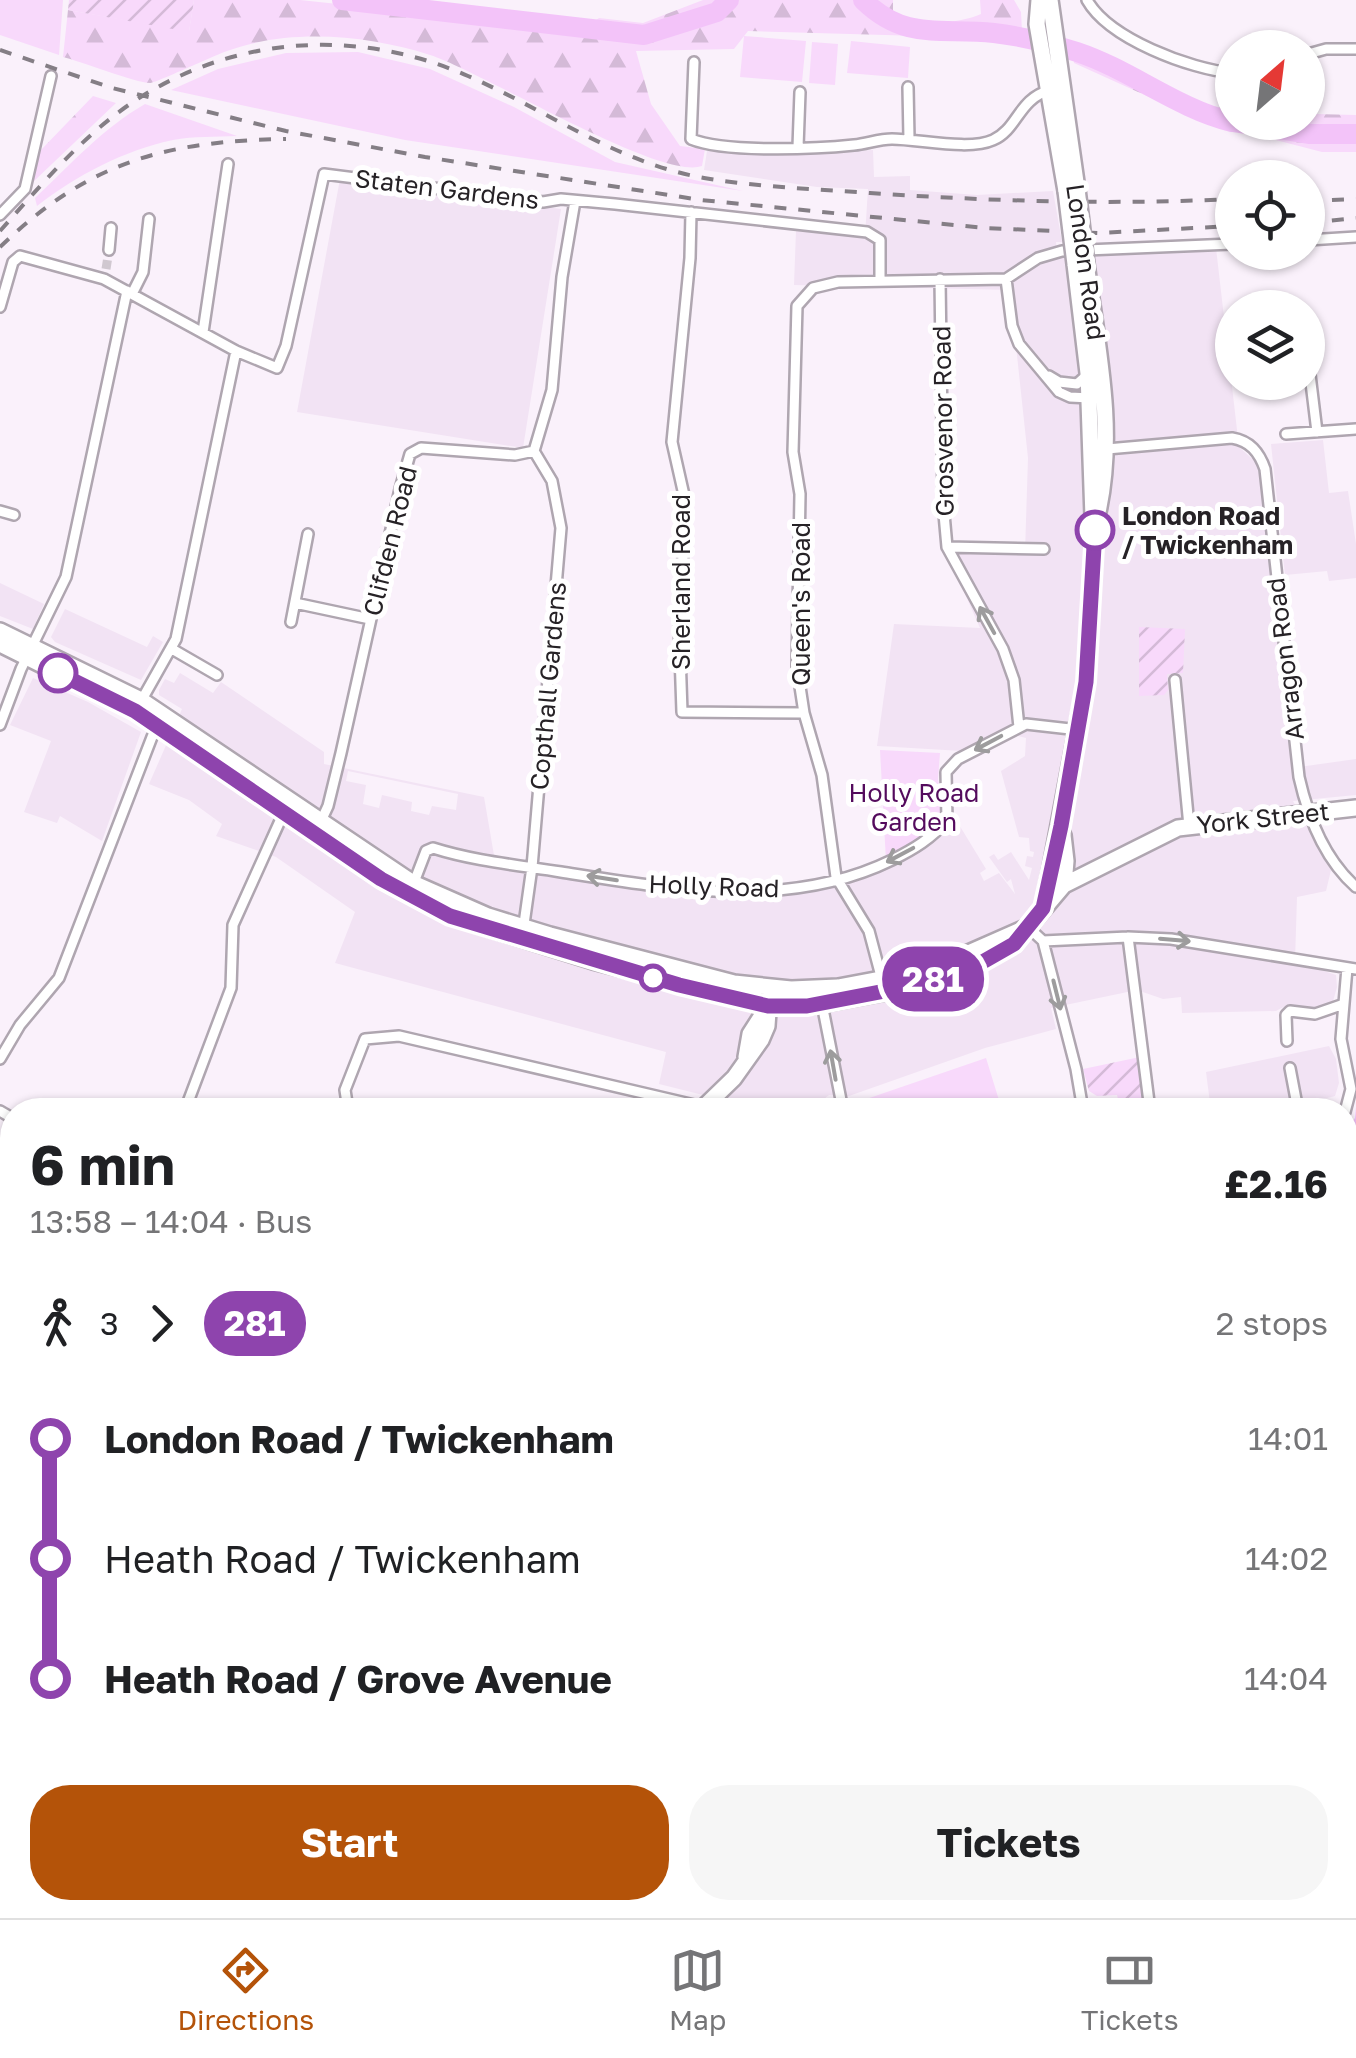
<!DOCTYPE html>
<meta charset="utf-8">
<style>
body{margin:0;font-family:"Golos Text",sans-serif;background:#f6f6f6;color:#202124;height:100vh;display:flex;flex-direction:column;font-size:38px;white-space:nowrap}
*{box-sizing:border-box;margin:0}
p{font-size:32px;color:#757577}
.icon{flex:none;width:55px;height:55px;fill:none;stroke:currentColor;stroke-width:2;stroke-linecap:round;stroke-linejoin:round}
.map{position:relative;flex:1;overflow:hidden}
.side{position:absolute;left:0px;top:1098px;width:1358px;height:822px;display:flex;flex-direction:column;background:#fff;border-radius:40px 40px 0 0;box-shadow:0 2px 8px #0004}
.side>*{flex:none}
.badge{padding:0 20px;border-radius:32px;font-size:35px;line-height:65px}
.needle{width:65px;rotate:28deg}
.fabs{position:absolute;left:1215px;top:30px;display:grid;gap:20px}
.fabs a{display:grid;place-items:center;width:110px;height:110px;border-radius:50%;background:#fff;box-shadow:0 2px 8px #0004;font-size:50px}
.map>.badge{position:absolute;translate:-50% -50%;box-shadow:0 0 0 5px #fff}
.legs{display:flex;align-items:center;gap:15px;height:110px;padding:0 30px;font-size:32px}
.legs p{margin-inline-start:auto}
.headline{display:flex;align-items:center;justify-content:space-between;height:170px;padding:0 30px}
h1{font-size:55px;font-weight:700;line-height:75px}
.action{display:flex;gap:20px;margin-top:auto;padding:20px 30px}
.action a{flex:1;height:115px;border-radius:40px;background:#b45309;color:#fff;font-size:40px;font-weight:700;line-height:115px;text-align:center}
.action a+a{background:#f6f6f6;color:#202124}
ul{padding:0 30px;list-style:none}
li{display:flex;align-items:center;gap:35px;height:120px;font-size:38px}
li i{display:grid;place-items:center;width:15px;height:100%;margin:0 12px;background:currentColor}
li i::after{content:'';width:25px;height:25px;margin:-12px;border:8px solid;border-radius:50%;background:#fff}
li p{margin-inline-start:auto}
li:first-child i{background:linear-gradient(#0000 50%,currentColor 0)}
li:last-child i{background:linear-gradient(currentColor 50%,#0000 0)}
.menu{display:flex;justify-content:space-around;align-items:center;height:140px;border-top:2px solid #e0e0e0;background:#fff;font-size:28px;color:#757577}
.menu a{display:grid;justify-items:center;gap:5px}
.menu .selected{color:#b45309}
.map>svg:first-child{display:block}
.built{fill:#f2e3f4;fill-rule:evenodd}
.green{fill:#f8d9fb}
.forest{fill:url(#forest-firs)}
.garden{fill:url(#garden-furrows)}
.water{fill:#f3c3f9}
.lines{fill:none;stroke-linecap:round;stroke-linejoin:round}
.river{stroke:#f3c3f9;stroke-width:20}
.street-tunnel{stroke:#d0c8d0;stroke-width:9;stroke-dasharray:9 4.5;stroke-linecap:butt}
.street-casing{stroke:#afa6b0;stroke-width:14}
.primary-casing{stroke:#afa6b0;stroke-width:20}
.street{stroke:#fff;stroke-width:9}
.primary{stroke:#fff;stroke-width:15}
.rail{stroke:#847e85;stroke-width:4;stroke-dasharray:12 12;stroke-linecap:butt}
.primary-bridge-casing{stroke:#afa6b0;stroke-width:20;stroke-linecap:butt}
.primary-bridge{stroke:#fff;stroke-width:15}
.oneway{stroke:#9d9c9d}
.line-1-casing{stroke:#fff;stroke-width:22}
.line-1{stroke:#8e44ad;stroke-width:15}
.stop-1-dot{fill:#fff;stroke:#8e44ad;stroke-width:5}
.labels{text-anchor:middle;stroke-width:10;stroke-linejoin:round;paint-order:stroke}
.street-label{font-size:25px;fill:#262226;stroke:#fff}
.stop-label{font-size:25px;font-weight:bold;fill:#262226;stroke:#fff;text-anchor:start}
.park-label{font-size:25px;fill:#540b5d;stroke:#fff}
</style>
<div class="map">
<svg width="1356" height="1918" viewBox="0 0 1356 1918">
<defs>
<pattern id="forest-firs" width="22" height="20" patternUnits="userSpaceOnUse" patternTransform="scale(2.5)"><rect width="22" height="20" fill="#f8d9fb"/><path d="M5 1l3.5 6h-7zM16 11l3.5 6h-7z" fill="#d4bad7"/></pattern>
<pattern id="garden-furrows" width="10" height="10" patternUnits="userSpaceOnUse" patternTransform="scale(2.5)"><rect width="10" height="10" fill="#f8d9fb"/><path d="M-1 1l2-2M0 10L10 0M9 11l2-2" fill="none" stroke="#d4bad7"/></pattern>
</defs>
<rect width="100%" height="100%" fill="#faf1fb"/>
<path class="built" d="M 873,150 L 874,177 L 910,176 L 910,190 L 977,195 L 1053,191 L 1062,242 L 1056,242 L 1057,256 L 1216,248 L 1239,447 L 1258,464 L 1275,588 L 1292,768 L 1356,759 L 1356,795 L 1293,801 L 1331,870 L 1326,891 L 1297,897 L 1295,961 L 1336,975 L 1337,987 L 1332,1005 L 1318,1011 L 1287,1005 L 1276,1011 L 1182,1013 L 1181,997 L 1163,999 L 1137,990 L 1051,1008 L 1056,1029 L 985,1048 L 849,1096 L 829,1095 L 810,1110 L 717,1110 L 703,1095 L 659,1084 L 666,1052 L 335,963 L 355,912 L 276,857 L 216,836 L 222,824 L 189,800 L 149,784 L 182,709 L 159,695 L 159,690 L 165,679 L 174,683 L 180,673 L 213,693 L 221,682 L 324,752 L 324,764 L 484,797 L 495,861 L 720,890 L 835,884 L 891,865 L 958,823 L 986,869 L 980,873 L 984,881 L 999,873 L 1015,894 L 1011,879 L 1007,882 L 989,857 L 994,854 L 998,860 L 1011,852 L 1029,880 L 1032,868 L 1025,866 L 1027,856 L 1033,857 L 1034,852 L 1030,851 L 1029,838 L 1019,837 L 1001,771 L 1025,756 L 1026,738 L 1010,734 L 962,751 L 877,746 L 894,624 L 980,628 L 946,551 L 1025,552 L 1028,458 L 1010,290 L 794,285 L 796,231 L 865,236 L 868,189 L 817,187 L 704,170 L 707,151 L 781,155 ZM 348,771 L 458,794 L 456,810 L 432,806 L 429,815 L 411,811 L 412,802 L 382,795 L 379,808 L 363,804 L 366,785 L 346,781 Z
M 340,179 L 561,209 L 523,448 L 297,412 Z
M 1323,440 L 1329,493 L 1348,491 L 1356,544 L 1356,578 L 1329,581 L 1327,571 L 1285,575 L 1271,444 Z
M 0,583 L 44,604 L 33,629 L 0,616 Z
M 65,609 L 147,647 L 153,636 L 163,642 L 141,680 L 55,642 L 51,637 Z
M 33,678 L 88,702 L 141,732 L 102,841 L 60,816 L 57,823 L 24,812 L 51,741 L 10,725 Z
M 1329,1046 L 1336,1059 L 1339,1083 L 1335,1096 L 1308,1103 L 1301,1100 L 1210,1103 L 1206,1072 Z"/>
<path class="green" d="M 0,0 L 63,0 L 59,55 L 0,35 Z
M 744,36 L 806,41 L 802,82 L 740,77 Z
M 851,41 L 910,47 L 908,78 L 847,73 Z
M 812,42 L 838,44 L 835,85 L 809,83 Z
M 358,52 L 430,69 L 514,107 L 615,162 L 743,191 L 405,140 L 171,90 L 218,69 L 286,53 Z
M 145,104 L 237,136 C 216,137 194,136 173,140 C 125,150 75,176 37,206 L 35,198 C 70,165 103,128 145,104 Z
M 880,750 L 940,753 L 938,779 L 944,810 L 942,819 L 920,841 L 886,861 Z
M 986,1058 L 1002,1110 L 850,1110 L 849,1105 Z
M 1345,1483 L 1356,1483 L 1356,1918 L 233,1918 L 237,1908 L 1345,1908 Z
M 12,1709 L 12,1908 L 100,1908 C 67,1918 33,1918 0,1906 L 0,1729 Z"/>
<path class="forest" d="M 194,0 L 300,0 L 582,30 L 599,18 L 643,23 L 703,0 L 893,0 L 893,13 C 919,26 955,25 981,14 L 980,0 L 1014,0 L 1021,12 L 1022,31 L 955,37 L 748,31 L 734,49 L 636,51 L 651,104 L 680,146 L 705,149 L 702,166 C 660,181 483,72 430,55 C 367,35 290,28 227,51 C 215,55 156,83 150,83 C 136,83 80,61 63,57 L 68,10 L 189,31 Z
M 1072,45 L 1097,53 L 1195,102 L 1232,110 L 1232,122 L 1308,122 L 1308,101 L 1315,114 L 1356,115 L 1356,152 L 1322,152 L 1202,121 L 1074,63 Z
M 93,96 L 116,103 L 32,183 L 40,151 Z
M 1345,1609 L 1356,1609 L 1356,1890 L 1345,1891 Z
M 230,1908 L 407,1908 L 412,1918 L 227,1918 Z
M 734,1908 L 1064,1908 L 1062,1918 L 743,1918 Z
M 1115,1908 L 1258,1908 L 1230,1918 L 1115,1918 Z"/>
<path class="garden" d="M 69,0 L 194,0 L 189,32 L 68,10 Z
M 1139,627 L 1185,629 L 1183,673 L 1167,674 L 1168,690 L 1164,695 L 1139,696 Z
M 1140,1057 L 1145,1105 L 1120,1107 L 1117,1095 L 1097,1096 L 1089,1091 L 1083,1069 Z"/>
<path class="water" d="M 1356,1107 L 1356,1262 L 1353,1262 L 1353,1246 L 1345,1244 L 1345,1131 L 1355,1118 Z
M 100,1908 L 237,1908 L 233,1918 L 78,1918 Z"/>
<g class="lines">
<path class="river" d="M 342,0 L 644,35 L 717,12 L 729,0
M 863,0 C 906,42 941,27 994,33 C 1020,36 1052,44 1077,52 C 1131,70 1176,108 1232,122
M 1234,122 L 1310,134 L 1356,134"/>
<path class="street-tunnel" d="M 106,269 L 109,250"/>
<defs>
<path id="street" d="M 1087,0 C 1109,39 1190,69 1232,73
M 1308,54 L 1326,49 L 1356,49
M 694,62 L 691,139 C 725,153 815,149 854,145 C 867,144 878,139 892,139 C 919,139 969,151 993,140 C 1018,129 1018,99 1050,90
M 908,87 L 909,139
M 798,147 L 800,92
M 691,212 L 690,258 L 672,442 L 686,504 L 679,625 L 682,712 L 804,713
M 0,215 L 25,189 L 51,76
M 1308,240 L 1356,237
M 109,250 L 111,228
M 940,279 L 943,503 L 947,547 L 1003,649 L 1014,680 L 1019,727
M 1006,279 L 1012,326 L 1019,344 L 1059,392 L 1070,397 L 1090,398
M 132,294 L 143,272 L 149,219
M 0,307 L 13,262 L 20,256 L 104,279 L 236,351 L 277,368 L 286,346 L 324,174 L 543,202 L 561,199 L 615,204 L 867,232 L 880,240 L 880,279
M 203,332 L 228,164
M 1308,358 L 1317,432
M 1049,376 L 1059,382 L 1077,384 L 1088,374
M 1286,434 L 1356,429
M 1107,449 L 1232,438 C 1250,441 1259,452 1265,469 L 1299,777 C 1308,817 1324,859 1356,887
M 0,511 L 14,515
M 947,547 L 1044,549
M 295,603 L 370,619
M 291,622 L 308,534
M 172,649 L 217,675
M 1175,680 L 1189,826
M 140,703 L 176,639 L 236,351
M 0,725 L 21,669 L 66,577 L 127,291
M 321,821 L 328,806 L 341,753 L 400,489 L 410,454 L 421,448 L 515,455 L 534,451 L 552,390 L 562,277 L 575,201
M 413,885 L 426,851 L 433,848 C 474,861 517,865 561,872 C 670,889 788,911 892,860 C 914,849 931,839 947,820 L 946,772 L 958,759 L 1026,724 L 1079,730
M 1028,927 L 1043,941 L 1076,1069 L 1083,1110
M 523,931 L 532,867 L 561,528 L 552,481 L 534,451
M 1128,937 L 1150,1110
M 1043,941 L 1128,937 L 1171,939 L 1356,969
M 882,980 L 869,931 L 836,877 L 822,775 L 804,713 L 797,667 L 800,494 L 793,452 L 797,306 L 813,288 L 838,282 L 1006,279 L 1038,258 L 1062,251 L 1232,244
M 822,1004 L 843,1110
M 1287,1041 L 1286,1015 L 1290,1011 L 1315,1014 L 1341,1005
M 0,1059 L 20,1025 L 59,978 L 152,737 L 159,726
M 1290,1068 L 1298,1110
M 185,1110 L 231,988 L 233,925 L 284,812
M 357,1110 L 347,1103 L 345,1090 L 365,1039 L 399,1036 L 703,1107
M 1157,1110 L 1234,1105
M 0,1111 L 12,1118
M 1345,1112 L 1351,1089 L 1341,1039 L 1347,968
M 0,1206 L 12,1212
M 0,1387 L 12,1396
M 0,1568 L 12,1584"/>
<path id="primary" d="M 1039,0 L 1037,24 L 1066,191
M 1050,0 L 1077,189
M 1086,263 C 1097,346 1116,429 1098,512
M 0,631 L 141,700 L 413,883 L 488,916 L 550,935 L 734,983 L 791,989 L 838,987 L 907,974 L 957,958 L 1023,929
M 0,644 L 135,711 L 381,879 L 450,916 L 593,961 L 768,1006 L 811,1006 L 886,992 L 979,963 L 1014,944 L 1064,885 L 1178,828 L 1356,808
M 1063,835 L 1066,861 L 1064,885
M 1044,904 L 1086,682 L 1094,546 L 1088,373 L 1075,264
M 746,1057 L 750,1034 L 768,1006
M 701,1110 L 734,1078 L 761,1040 L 767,1026 L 769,997
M 0,1712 L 12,1692"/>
</defs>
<use href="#street" class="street-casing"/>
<use href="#primary" class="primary-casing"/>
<use href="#street" class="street"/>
<use href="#primary" class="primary"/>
<path class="rail" d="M 0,50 L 112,88 L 286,131 L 425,157 L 701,200 L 985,228 L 1099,233 L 1232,226
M 1308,201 L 1356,199
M 1308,223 L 1356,218
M 0,231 C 41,185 84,134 136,100 C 237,35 359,28 468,76 C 546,110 618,163 704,178 C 758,187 814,189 870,193 C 990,201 1111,205 1232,199
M 0,247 C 88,162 165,141 286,139"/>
<defs>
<path id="primary-bridge" d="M 1077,189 L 1086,263
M 1066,191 L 1075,264"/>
</defs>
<use href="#primary-bridge" class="primary-bridge-casing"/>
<use href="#primary-bridge" class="primary-bridge"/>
</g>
<defs><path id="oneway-shaft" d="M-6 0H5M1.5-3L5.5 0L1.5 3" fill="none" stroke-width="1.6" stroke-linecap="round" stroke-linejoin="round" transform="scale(2.5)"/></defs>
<g class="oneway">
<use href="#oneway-shaft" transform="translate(987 620) rotate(-119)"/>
<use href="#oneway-shaft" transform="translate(988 743) rotate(152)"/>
<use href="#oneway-shaft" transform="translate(900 855) rotate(152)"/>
<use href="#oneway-shaft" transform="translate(602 878) rotate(-171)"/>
<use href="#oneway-shaft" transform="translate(1175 940) rotate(5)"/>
<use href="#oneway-shaft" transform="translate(1057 995) rotate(76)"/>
<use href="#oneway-shaft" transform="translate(833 1065) rotate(-100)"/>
</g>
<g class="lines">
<defs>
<path id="line-1" d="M 58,673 L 135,711 L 381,879 L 450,916 L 679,985 L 768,1006 L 807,1006 L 911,986 L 979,964 L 1014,944 L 1043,908 L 1061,826 L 1086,682 L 1095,530"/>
</defs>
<use href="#line-1" class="line-1-casing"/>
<use href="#line-1" class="line-1"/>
</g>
<g class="stop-1-dot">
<circle cx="1095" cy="530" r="18"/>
<circle cx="58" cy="673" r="18"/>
<circle cx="653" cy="978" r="12"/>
</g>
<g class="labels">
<g class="street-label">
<text transform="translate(447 189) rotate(7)" y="9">Staten Gardens</text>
<text transform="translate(1086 262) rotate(82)" y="9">London Road</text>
<text transform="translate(943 421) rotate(-91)" y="9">Grosvenor Road</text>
<text transform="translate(390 541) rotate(-76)" y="9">Clifden Road</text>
<text transform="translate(681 582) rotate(-90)" y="9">Sherland Road</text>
<text transform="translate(801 604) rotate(-90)" y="9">Queen's Road</text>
<text transform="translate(1285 659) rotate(-97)" y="9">Arragon Road</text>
<text transform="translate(548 686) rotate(-85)" y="9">Copthall Gardens</text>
<text transform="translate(1263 818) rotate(-6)" y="9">York Street</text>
<text transform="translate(714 886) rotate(2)" y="9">Holly Road</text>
</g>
<g class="stop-label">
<text x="1122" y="525">London Road<tspan x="1122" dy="29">/ Twickenham</tspan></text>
</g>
<g class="park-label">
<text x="914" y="802">Holly Road<tspan x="914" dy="29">Garden</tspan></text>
</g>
</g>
</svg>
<div class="fabs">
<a><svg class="needle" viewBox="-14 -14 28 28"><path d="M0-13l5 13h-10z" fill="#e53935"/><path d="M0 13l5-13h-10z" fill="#757577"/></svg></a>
<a><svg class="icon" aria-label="locate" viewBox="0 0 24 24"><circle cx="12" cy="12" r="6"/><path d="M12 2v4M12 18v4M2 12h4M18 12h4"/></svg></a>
<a><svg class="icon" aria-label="layers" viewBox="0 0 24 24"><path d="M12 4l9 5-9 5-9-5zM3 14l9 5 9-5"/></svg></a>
</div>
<b class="badge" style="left:933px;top:979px;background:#8e44ad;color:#fff">281</b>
<section class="side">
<div class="headline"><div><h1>6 min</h1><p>13:58 – 14:04 · Bus</p></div><b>£2.16</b></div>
<div class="legs"><svg class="icon" aria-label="walk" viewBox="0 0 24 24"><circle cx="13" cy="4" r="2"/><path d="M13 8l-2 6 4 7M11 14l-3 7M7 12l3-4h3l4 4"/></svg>3<svg class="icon" aria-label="forward" viewBox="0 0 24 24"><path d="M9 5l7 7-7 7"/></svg><b class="badge" style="background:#8e44ad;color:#fff">281</b><p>2 stops</p></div>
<ul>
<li><i style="color:#8e44ad"></i><b>London Road / Twickenham</b><p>14:01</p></li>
<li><i style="color:#8e44ad"></i><span>Heath Road / Twickenham</span><p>14:02</p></li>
<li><i style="color:#8e44ad"></i><b>Heath Road / Grove Avenue</b><p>14:04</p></li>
</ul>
<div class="action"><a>Start</a><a>Tickets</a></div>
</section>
</div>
<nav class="menu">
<a class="selected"><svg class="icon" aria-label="directions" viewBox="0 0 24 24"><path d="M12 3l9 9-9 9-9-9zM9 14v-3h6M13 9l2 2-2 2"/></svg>Directions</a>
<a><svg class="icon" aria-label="map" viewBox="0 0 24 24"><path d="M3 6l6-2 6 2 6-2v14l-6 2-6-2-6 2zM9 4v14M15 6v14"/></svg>Map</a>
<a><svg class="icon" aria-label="tickets" viewBox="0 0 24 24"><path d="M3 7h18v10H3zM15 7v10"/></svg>Tickets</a>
</nav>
